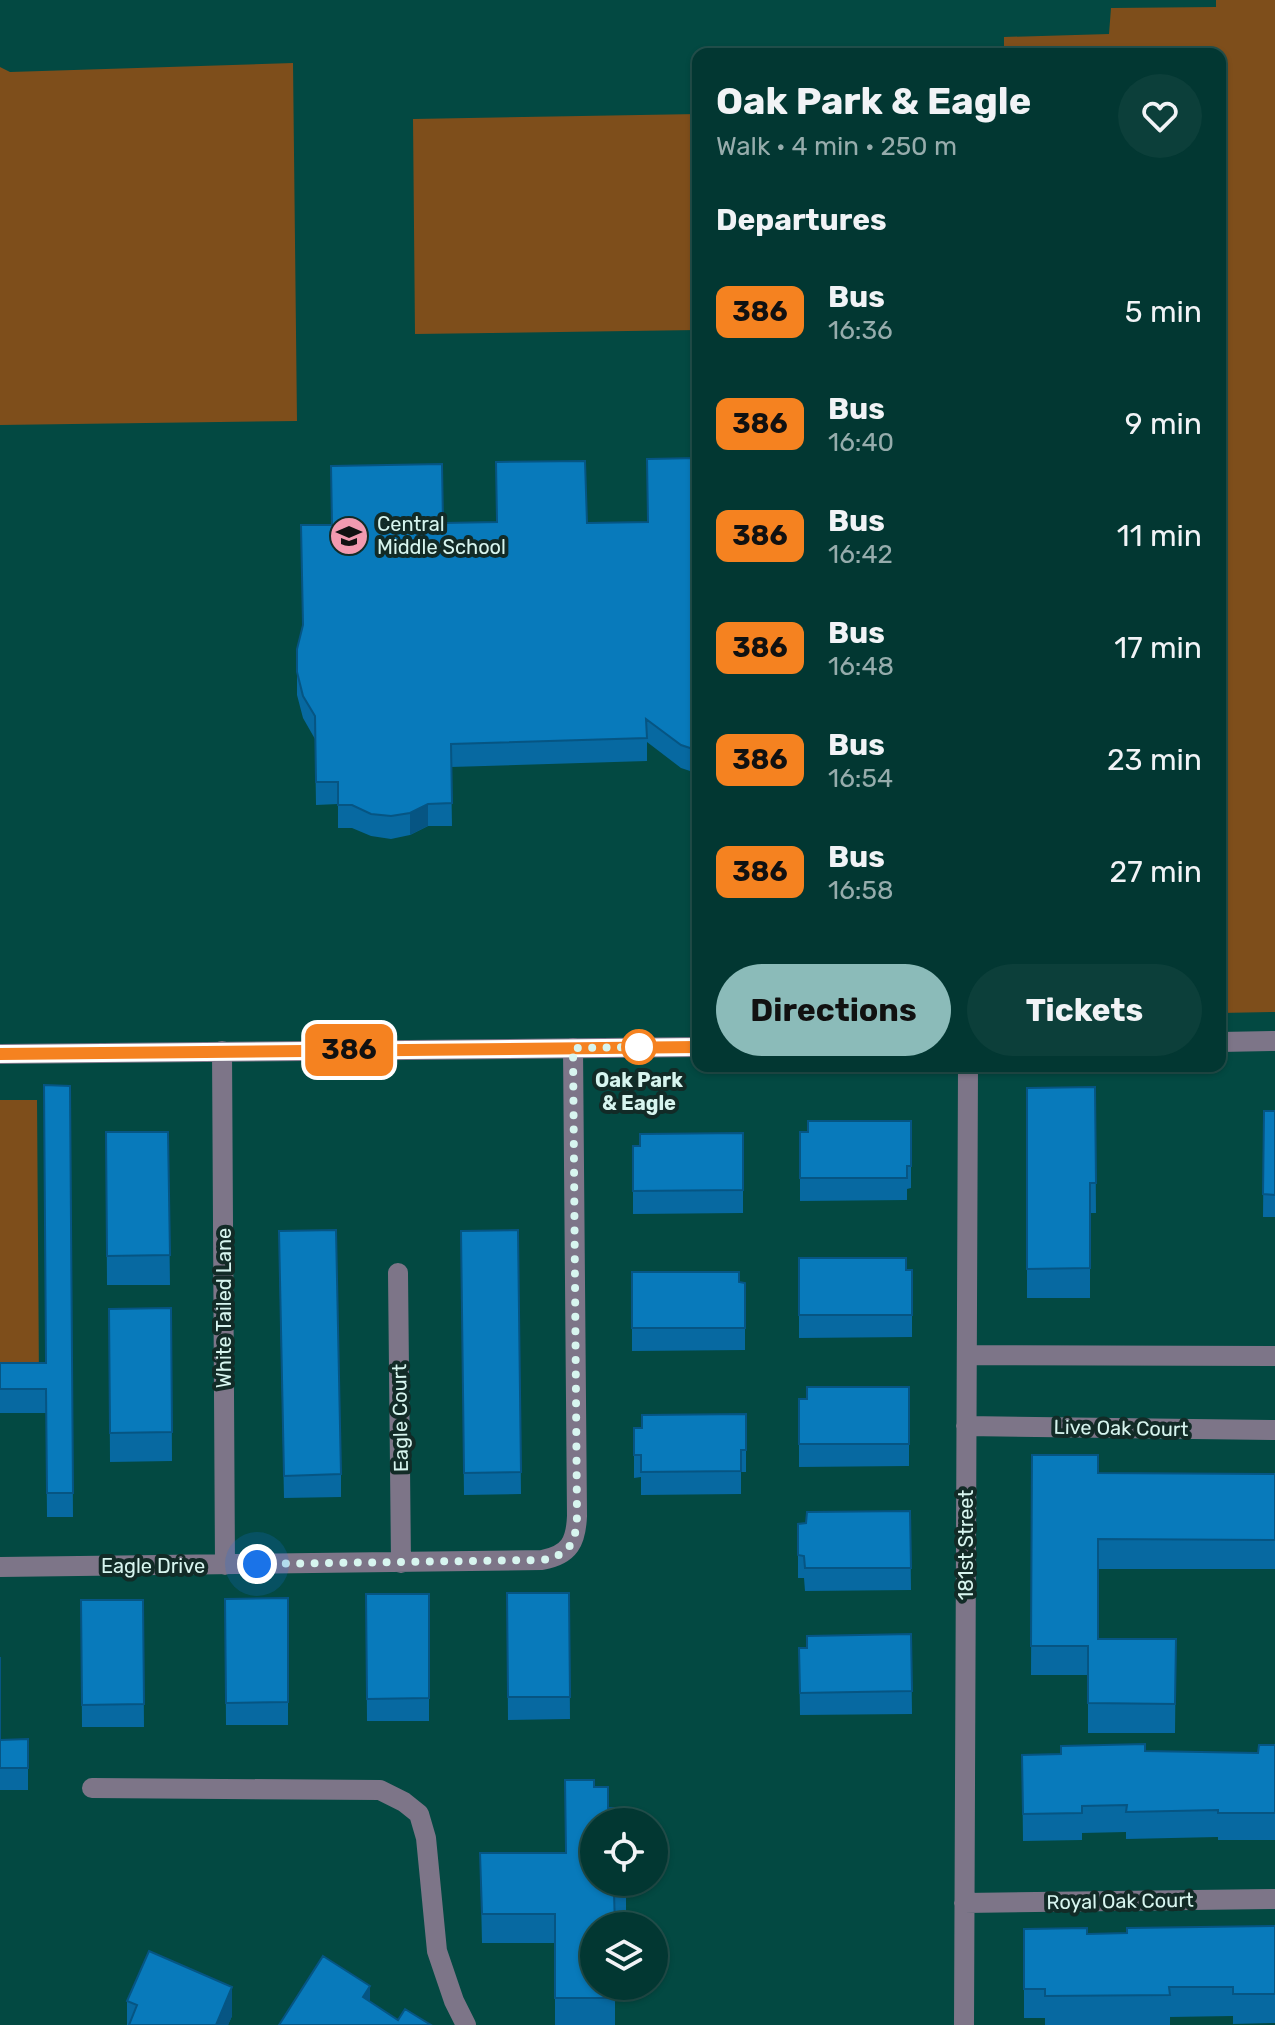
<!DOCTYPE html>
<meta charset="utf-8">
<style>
body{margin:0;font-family:Rubik,sans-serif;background:#0c3f3a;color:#f1f3f6;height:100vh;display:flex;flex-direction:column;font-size:30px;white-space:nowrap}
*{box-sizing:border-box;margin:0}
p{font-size:26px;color:#96acac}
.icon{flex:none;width:44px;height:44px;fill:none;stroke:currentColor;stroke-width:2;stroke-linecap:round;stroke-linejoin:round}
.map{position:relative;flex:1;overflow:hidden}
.sheet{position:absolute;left:692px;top:48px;width:534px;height:1024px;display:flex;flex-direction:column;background:#023732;border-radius:16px;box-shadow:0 2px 6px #0004,0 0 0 2px #23514d}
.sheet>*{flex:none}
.badge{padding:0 16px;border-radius:12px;font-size:28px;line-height:52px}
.tools{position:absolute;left:580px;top:1808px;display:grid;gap:16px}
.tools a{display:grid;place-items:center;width:88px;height:88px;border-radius:50%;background:#023732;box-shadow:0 2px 6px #0004,0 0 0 2px #23514d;font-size:40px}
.you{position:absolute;width:40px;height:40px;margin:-20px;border:6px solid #fff;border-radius:50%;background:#1a73e8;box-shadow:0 0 0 12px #1a73e833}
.map>.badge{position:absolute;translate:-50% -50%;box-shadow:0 0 0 4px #fff}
h2{padding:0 24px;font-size:30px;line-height:72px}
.round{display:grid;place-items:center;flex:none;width:84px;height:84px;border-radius:42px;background:#0c3f3a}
.summary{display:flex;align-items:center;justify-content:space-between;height:136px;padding:0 24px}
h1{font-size:38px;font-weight:700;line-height:60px}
.button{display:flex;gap:16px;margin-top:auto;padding:16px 24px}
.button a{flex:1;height:92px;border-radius:48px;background:#8bbbb9;color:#111;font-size:32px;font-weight:700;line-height:92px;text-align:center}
.button a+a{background:#0c3f3a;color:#f1f3f6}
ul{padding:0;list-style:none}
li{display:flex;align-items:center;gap:24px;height:112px;padding:0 24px}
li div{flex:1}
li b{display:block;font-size:30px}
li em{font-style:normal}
li .badge{min-width:88px;font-weight:700;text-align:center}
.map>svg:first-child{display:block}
.green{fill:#7e4e1b}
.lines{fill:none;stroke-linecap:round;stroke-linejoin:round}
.minor{stroke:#7d7588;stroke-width:20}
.tertiary{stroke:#7d7588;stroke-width:20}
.wall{fill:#0769a1}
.shaded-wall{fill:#065583}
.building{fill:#087abb;stroke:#065583;stroke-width:2}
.line-casing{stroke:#fff;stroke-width:18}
.line{stroke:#f58220;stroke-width:12}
.walk{stroke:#d7f5ef;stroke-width:8;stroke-dasharray:0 14.4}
.stop-dot{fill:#fff;stroke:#f58220;stroke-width:4}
.labels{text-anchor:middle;stroke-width:8;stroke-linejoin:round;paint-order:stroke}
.poi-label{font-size:20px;fill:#d7f5ef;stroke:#122b27;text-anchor:start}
.stop-label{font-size:20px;font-weight:bold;fill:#d7f5ef;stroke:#122b27}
.street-label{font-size:20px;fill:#d7f5ef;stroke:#122b27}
</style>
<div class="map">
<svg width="1275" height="2025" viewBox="0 0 1275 2025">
<rect width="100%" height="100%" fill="#034942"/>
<path class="green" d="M 1216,0 L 1275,0 L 1275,1012 L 1220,1013 L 1220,54 L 1004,54 L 1004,37 L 1109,34 L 1111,8 L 1216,7 Z
M 293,63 L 297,421 L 0,425 L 0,67 L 10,72 Z
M 698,114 L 698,330 L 415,334 L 413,119 Z
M 0,1100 L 37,1100 L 39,1381 L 0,1381 Z"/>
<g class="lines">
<path class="minor" d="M 222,1051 L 225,1565
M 398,1273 L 401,1563
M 967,1355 L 1275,1356
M 966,1426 L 1275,1430
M 0,1567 L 542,1560 C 570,1555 576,1541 577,1516 L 573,1048
M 92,1788 L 380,1790 L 404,1802 L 419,1814 L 426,1838 L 437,1951 L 454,2001 L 466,2025
M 964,1903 L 1275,1899
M 964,2025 L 968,1066"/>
<path class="tertiary" d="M 1220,1042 L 1275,1041
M 0,1054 L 698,1047"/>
</g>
<path class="wall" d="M 698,458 L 698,771 L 693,772 L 681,768 L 647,742 L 647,761 L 451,767 L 452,826 L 428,826 L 410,835 L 391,839 L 371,836 L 352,828 L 338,828 L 338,804 L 316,805 L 315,739 L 303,718 L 297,695 L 297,649 L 443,523 L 587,523 L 648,522 Z
M 70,1086 L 73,1517 L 47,1517 L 46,1413 L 0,1413 L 0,1363 L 46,1363 Z
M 1095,1087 L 1096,1213 L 1090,1213 L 1090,1298 L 1027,1298 L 1027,1088 Z
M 1264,1111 L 1275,1111 L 1275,1217 L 1263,1217 Z
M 911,1121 L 911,1188 L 907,1189 L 907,1200 L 800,1201 L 800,1132 Z
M 106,1132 L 168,1132 L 170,1285 L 107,1285 Z
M 743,1133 L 743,1213 L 633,1214 L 633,1146 Z
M 518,1230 L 521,1494 L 464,1495 L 461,1231 Z
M 279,1254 L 341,1474 L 341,1497 L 284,1498 Z
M 799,1258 L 912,1270 L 912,1337 L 799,1338 Z
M 632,1272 L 745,1283 L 745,1350 L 632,1351 Z
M 171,1308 L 172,1461 L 110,1462 L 109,1309 Z
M 909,1387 L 909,1466 L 799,1467 L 799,1399 Z
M 746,1414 L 746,1472 L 741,1472 L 741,1494 L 641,1495 L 641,1477 L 634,1478 L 634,1428 Z
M 1032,1455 L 1098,1473 L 1275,1474 L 1275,1569 L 1098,1569 L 1098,1639 L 1176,1639 L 1175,1733 L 1088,1733 L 1088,1675 L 1031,1675 Z
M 910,1511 L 911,1590 L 805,1591 L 804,1578 L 798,1578 L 798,1524 Z
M 507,1593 L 569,1593 L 570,1719 L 508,1720 Z
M 366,1594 L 429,1594 L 429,1721 L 367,1721 Z
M 288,1598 L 288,1725 L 226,1725 L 225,1599 Z
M 81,1600 L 143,1600 L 144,1727 L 82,1727 Z
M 911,1634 L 912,1714 L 800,1715 L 799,1648 L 807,1648 Z
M 0,1657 L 0,1740 L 28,1739 L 28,1790 L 0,1790 Z
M 1275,1745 L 1275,1840 L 1218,1840 L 1218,1837 L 1126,1839 L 1126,1832 L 1082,1833 L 1082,1840 L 1023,1841 L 1022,1755 L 1145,1751 L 1258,1753 Z
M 594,1787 L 608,1808 L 626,1882 L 626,1922 L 615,1922 L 615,2025 L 555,2025 L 555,1943 L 482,1943 L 480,1853 L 565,1853 Z
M 1275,1926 L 1275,2023 L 1233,2024 L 1233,2016 L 1170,2017 L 1170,2025 L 1045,2025 L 1045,2018 L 1024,2018 L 1024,1929 L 1087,1934 L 1127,1933 Z
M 127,2001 L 232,2016 L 228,2025 L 127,2025 Z"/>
<path class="shaded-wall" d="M 428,804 L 428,826 L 410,835 L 410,813 Z
M 370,1986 L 370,2016 L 363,1997 Z
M 232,1987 L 232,2016 L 228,2025 L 216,2025 Z"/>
<path class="building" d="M 698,458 L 698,749 L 693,749 L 681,745 L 646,719 L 647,738 L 451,744 L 452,803 L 428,804 L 410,813 L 391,816 L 371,814 L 352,805 L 338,805 L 338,782 L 316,782 L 315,716 L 303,696 L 297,672 L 297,649 L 303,625 L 301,525 L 332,525 L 331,466 L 442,464 L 443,523 L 497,522 L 496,462 L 585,461 L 587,523 L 648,522 L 647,459 Z
M 44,1085 L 70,1086 L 73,1493 L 47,1493 L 46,1389 L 0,1389 L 0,1363 L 46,1363 Z
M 1095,1087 L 1096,1183 L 1090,1183 L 1090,1268 L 1027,1269 L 1027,1088 Z
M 1264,1111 L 1275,1111 L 1275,1195 L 1263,1194 Z
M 808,1121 L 911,1121 L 911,1166 L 907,1166 L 907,1178 L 800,1178 L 800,1132 L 808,1132 Z
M 106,1132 L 168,1132 L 170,1255 L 107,1256 Z
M 743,1133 L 743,1190 L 633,1191 L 633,1146 L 640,1146 L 640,1134 Z
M 336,1230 L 341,1474 L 284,1476 L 279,1231 Z
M 518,1230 L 521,1472 L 464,1473 L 461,1231 Z
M 799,1258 L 906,1258 L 906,1270 L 912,1270 L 912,1315 L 799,1315 Z
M 632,1272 L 739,1272 L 739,1282 L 745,1283 L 745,1328 L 632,1328 Z
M 171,1308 L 172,1432 L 110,1433 L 109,1309 Z
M 807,1387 L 909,1387 L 909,1444 L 799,1444 L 799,1399 L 807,1399 Z
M 746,1414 L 746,1450 L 741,1450 L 741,1471 L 641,1472 L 641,1455 L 634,1455 L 634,1428 L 642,1428 L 642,1415 Z
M 1032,1455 L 1098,1455 L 1098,1473 L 1275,1474 L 1275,1540 L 1098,1539 L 1098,1639 L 1176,1639 L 1175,1704 L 1088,1703 L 1088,1646 L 1031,1646 Z
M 910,1511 L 911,1568 L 805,1568 L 804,1556 L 798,1555 L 798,1524 L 806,1523 L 807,1512 Z
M 507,1593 L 569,1593 L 570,1697 L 508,1697 Z
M 366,1594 L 429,1594 L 429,1698 L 367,1699 Z
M 288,1598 L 288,1702 L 226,1703 L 225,1599 Z
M 81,1600 L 143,1600 L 144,1704 L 82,1705 Z
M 911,1634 L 912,1691 L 800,1693 L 799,1648 L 807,1648 L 807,1636 Z
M 0,1657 L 0,1740 L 28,1739 L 28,1768 L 0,1768 Z
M 1145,1744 L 1145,1751 L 1258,1753 L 1259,1745 L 1275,1745 L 1275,1813 L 1218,1813 L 1218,1810 L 1126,1812 L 1127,1805 L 1082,1806 L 1082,1813 L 1023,1814 L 1022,1755 L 1061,1754 L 1061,1746 Z
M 565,1780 L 594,1780 L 594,1787 L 608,1787 L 608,1808 L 625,1808 L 625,1822 L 594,1822 L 594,1882 L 626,1882 L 626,1893 L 614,1893 L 615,1926 L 594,1926 L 594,1986 L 615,1986 L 615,1998 L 555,1998 L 555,1914 L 482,1914 L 480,1853 L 566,1853 Z
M 1275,1926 L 1275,1994 L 1233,1994 L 1233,1987 L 1169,1987 L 1170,1995 L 1045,1996 L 1045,1989 L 1024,1989 L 1024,1929 L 1087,1928 L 1087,1934 L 1127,1933 L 1127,1928 Z
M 149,1951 L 232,1987 L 216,2025 L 129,2025 L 137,2005 L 127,2001 Z
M 323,1956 L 370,1986 L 363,1997 L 398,2020 L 405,2009 L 431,2025 L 279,2025 Z"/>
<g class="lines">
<defs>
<path id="line" d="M 0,1054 L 698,1047"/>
</defs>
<use href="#line" class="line-casing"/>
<use href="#line" class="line"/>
<path class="walk" d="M 257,1564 L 542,1560 C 570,1555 576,1542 577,1516 L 573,1048 L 639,1047"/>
</g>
<defs>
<symbol id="school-disc" viewBox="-11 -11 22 22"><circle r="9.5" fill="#f29ab0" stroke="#122b27"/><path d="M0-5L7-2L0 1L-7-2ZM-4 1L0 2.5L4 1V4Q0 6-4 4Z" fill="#111"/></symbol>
</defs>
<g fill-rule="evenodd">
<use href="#school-disc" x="327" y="514" width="44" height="44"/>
</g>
<circle class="stop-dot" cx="639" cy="1047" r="16"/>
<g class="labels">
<g class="poi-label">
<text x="377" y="531">Central<tspan x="377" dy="23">Middle School</tspan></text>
</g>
<g class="stop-label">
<text x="639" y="1087">Oak Park<tspan x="639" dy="23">&amp; Eagle</tspan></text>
</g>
<g class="street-label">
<text transform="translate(224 1308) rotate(-90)" y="7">White Tailed Lane</text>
<text transform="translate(400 1418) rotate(-91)" y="7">Eagle Court</text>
<text transform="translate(1121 1428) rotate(1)" y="7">Live Oak Court</text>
<text transform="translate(966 1545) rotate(-90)" y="7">181st Street</text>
<text x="153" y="1573">Eagle Drive</text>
<text transform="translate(1120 1901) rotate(-1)" y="7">Royal Oak Court</text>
</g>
</g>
</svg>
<div class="tools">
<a><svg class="icon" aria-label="locate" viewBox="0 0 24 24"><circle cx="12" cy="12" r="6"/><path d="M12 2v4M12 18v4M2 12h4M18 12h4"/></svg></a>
<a><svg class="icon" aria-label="layers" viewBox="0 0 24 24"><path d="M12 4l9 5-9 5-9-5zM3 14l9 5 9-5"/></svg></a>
</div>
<div class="you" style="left:257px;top:1564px"></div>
<b class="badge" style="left:349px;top:1050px;background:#f58220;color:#111">386</b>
<section class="sheet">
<div class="summary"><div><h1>Oak Park &amp; Eagle</h1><p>Walk · 4 min · 250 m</p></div><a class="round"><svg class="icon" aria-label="heart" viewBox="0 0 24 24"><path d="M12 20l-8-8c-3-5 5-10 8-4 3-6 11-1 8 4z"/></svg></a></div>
<h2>Departures</h2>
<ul>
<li><span class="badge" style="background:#f58220;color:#111">386</span><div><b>Bus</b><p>16:36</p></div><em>5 min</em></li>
<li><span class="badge" style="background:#f58220;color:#111">386</span><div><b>Bus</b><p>16:40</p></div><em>9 min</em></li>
<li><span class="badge" style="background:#f58220;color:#111">386</span><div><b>Bus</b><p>16:42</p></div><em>11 min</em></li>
<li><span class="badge" style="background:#f58220;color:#111">386</span><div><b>Bus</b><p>16:48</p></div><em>17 min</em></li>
<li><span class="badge" style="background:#f58220;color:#111">386</span><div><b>Bus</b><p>16:54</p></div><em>23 min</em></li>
<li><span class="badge" style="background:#f58220;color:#111">386</span><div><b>Bus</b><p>16:58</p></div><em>27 min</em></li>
</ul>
<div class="button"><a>Directions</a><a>Tickets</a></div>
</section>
</div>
